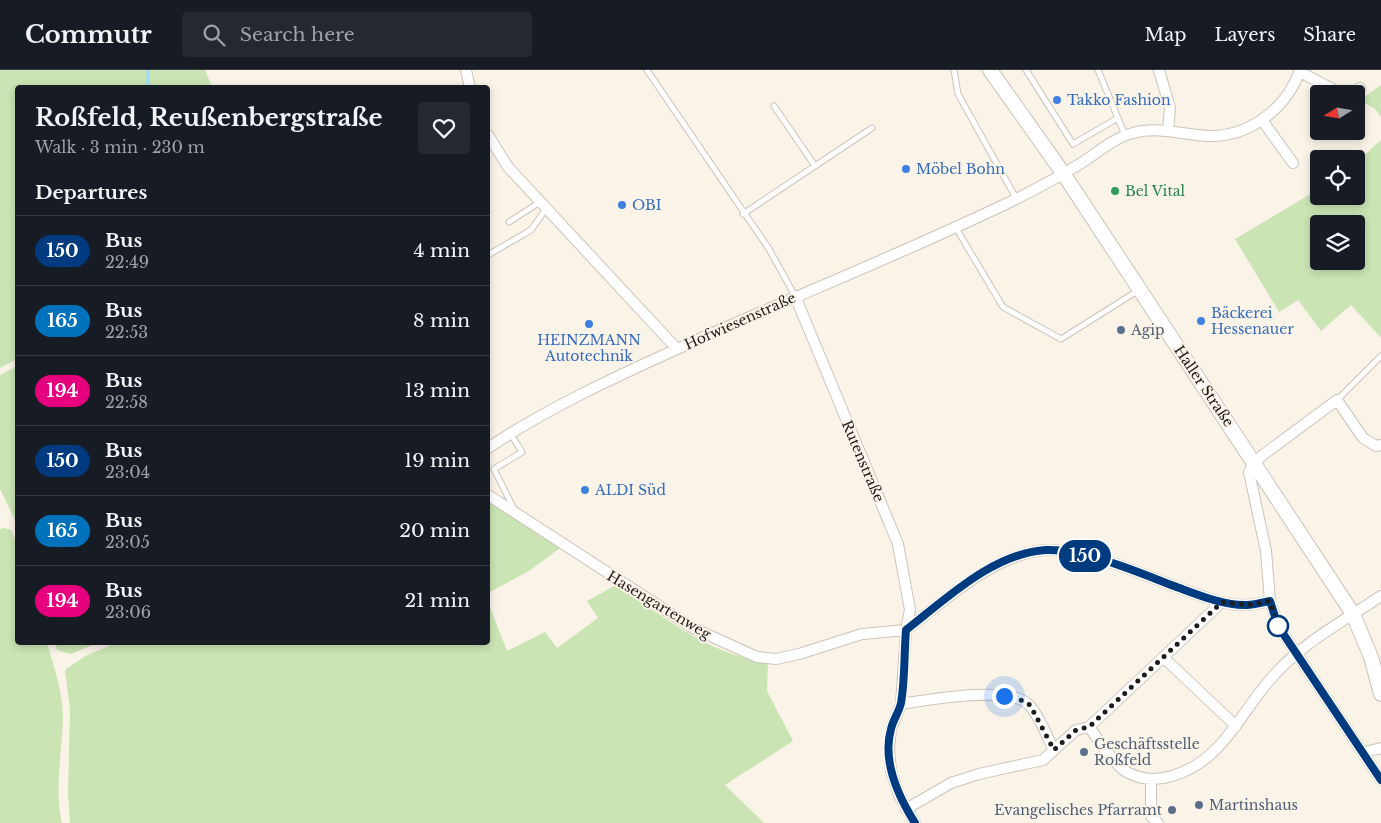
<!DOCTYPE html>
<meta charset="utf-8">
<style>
body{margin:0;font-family:"Libre Baskerville",serif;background:#242831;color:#f1f3f6;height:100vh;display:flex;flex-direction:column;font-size:19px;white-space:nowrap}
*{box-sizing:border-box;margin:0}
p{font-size:16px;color:#9ea1a6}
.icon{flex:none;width:28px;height:28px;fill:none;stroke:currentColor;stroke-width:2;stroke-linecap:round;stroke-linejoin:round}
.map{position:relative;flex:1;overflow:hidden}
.drawer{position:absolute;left:15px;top:15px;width:475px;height:560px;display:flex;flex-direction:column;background:#171b24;border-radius:5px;box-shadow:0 2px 8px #0003}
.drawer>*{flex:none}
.badge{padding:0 10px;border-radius:16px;font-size:18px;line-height:32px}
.needle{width:32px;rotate:259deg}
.fabs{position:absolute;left:1310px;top:15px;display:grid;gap:10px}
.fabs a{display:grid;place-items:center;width:55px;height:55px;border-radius:5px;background:#171b24;box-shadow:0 2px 8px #0003;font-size:25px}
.you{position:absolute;width:25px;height:25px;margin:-12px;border:4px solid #fff;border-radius:50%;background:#1a73e8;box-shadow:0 0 0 8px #1a73e833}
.map>.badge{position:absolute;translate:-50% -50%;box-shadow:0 0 0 2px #fff}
h2{padding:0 20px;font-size:19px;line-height:45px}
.round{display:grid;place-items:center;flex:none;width:52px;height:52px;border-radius:5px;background:#242831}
.headline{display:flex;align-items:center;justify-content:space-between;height:85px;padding:0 20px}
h1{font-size:24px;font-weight:700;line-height:38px}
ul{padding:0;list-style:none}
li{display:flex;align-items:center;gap:15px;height:70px;padding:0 20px;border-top:1px solid #363941}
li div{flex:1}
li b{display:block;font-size:19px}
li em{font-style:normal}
li .badge{min-width:55px;font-weight:700;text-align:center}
header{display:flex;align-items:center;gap:30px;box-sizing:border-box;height:70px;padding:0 25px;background:#171b24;border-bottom:1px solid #363941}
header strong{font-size:24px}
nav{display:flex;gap:28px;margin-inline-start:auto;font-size:18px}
.search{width:350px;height:45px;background:#242831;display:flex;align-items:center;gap:12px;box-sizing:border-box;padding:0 18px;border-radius:5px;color:#9ea1a6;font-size:19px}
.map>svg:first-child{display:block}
.green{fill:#cae4b3;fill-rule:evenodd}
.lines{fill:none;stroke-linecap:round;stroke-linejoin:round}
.stream{stroke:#9ddefc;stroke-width:3}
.service-casing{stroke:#cbc4b9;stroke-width:7}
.minor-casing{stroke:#cbc4b9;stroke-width:12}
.secondary-casing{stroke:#cbc4b9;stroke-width:16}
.service{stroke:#fff;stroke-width:5}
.minor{stroke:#fff;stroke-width:10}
.secondary{stroke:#fff;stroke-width:14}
.line-casing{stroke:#fff;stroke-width:11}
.line{stroke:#003b80;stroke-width:8}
.walk{stroke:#1e1c18;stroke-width:5;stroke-dasharray:0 9}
.shop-dot{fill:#3f7fe0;stroke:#faf3e8;stroke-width:2}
.leisure-dot{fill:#2e9e5b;stroke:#faf3e8;stroke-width:2}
.service-dot{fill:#5c6f8a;stroke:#faf3e8;stroke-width:2}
.stop-dot{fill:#fff;stroke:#003b80;stroke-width:2.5}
.labels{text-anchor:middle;stroke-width:4;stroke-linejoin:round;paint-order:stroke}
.shop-label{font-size:14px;fill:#366cbe;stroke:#faf3e8;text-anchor:start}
.leisure-label{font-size:14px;fill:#27864d;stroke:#faf3e8;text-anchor:start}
.street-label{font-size:14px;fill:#1e1c18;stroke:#faf3e8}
.service-label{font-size:14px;fill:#4e5e75;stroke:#faf3e8;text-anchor:start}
</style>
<header>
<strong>Commutr</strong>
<div class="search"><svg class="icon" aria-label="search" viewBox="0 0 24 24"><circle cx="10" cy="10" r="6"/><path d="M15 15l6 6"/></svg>Search here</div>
<nav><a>Map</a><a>Layers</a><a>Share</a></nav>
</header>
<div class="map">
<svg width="1381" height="753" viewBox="0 0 1381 753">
<rect width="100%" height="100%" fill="#faf3e8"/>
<path class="green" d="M 0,0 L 205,0 L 212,17 L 18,18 L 17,289 L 0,298 Z
M 1381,15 L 1381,47 L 1375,39 L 1360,30 Z
M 1381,70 L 1381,268 L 1351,235 L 1321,261 L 1298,230 L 1279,242 L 1235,169 L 1319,119 L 1319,126 L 1356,126 L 1356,93 ZM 1319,154 L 1356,154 L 1356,191 L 1319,191 Z
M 17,296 L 17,454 L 0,419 L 0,305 Z
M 488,430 L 560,478 L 529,501 L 488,523 Z
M 4,458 L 11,460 L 17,474 L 18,572 L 47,573 C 54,596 63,623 63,648 C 62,683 54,719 62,753 L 0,753 L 0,459 Z
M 616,515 C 662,545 712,588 768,591 L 767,621 L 793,671 L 725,715 L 764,753 L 70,753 L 68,724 L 70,640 L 65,600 L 85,586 L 116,573 L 488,572 L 488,532 L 507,581 L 545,562 L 557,578 L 598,548 L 587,531 Z
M 55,573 L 55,572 L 97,573 L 71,584 L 57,580 Z"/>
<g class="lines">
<path class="stream" d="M 148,18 L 148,0"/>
<defs>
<path id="service" d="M 647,0 L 769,179 L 795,226
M 954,0 L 958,24 L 1016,128
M 1026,0 L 1073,74 L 1118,48
M 1098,0 L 1125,65
M 774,36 L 815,96
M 743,144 L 872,58
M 509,152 L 540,132
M 956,158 L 1003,237 L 1061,269 L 1139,220
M 488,185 L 531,160 L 546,139
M 1337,330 L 1381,286
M 510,363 L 522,382 L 494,399 L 514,439"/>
<path id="minor" d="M 466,0 L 470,18
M 1159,0 L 1170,38 L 1168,61
M 1300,2 L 1342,24
M 1356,26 L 1360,18
M 1262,50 L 1293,93
M 488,65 L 508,97 L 677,279 C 788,229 902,184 1012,131 C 1034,120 1057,108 1078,95 C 1096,84 1113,68 1133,63 C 1158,56 1184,65 1208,66 C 1250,67 1287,38 1300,0
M 795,226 L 898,474 L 910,540 L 906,560 L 901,634 L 891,659 L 889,679 L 891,701 L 899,725 L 915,753
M 1381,375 L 1376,376 L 1363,368 L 1337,330 L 1255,391 L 1249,402 L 1266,481 L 1270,531 L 1278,556 L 1381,710
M 488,378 C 546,339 613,308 677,279
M 488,425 L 693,558 L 757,587 L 776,589 L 799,584 L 862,564 L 906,560
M 906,560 C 945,530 995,483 1046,480 C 1082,478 1140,503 1174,516 C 1196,524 1224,536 1247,535 C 1255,535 1263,532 1270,531
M 1163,587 L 1236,656
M 901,634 C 927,630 1012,614 1030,636 C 1040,647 1047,667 1054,680
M 1089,657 C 1099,670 1111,691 1125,701 C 1140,710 1156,711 1172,706 C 1224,691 1241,640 1275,604 C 1304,572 1345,550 1381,526
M 1365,682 L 1381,678
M 1151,710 L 1151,746 L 1158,753
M 906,739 L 951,713 L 979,704 L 1043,690 L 1076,660 L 1089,657 L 1222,532"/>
<path id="secondary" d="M 990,0 L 1063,103 L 1353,544 L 1371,587 L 1381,624"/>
</defs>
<use href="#service" class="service-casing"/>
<use href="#minor" class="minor-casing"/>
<use href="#secondary" class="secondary-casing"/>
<use href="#service" class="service"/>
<use href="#minor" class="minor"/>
<use href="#secondary" class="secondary"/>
</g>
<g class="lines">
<defs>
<path id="line" d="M 915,753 C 898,726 882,691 891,659 C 893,650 899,642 901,633 C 905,610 904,584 906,560 C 946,529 993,483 1046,480 C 1082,478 1140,503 1174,516 C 1196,524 1224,536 1247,535 C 1255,535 1263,532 1270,531 L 1278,556 L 1381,710"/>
</defs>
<use href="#line" class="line-casing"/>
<use href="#line" class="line"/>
<path class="walk" d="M 1004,626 L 1017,628 L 1030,635 L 1054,680 L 1076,660 L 1089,657 L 1222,532 L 1247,535 L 1270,531 L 1278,556"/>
</g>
<g class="shop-dot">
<circle cx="1057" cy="30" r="5"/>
<circle cx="906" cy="99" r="5"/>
<circle cx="622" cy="135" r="5"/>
<circle cx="1201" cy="251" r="5"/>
<circle cx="589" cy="254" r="5"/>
<circle cx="585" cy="420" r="5"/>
</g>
<circle class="leisure-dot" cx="1115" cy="121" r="5"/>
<g class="service-dot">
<circle cx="1121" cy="260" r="5"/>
<circle cx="1084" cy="682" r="5"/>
<circle cx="1199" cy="735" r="5"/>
<circle cx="1172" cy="740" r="5"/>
</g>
<circle class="stop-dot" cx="1278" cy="556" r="10"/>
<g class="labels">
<g class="shop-label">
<text x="1067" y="35">Takko Fashion</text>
<text x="916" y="104">Möbel Bohn</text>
<text x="632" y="140">OBI</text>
<text x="1211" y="248">Bäckerei<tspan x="1211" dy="16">Hessenauer</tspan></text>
<text x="589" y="275" text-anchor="middle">HEINZMANN<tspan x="589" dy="16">Autotechnik</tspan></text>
<text x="595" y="425">ALDI Süd</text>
</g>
<g class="leisure-label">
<text x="1125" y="126">Bel Vital</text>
</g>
<g class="street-label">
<text transform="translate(740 251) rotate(-24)" y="5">Hofwiesenstraße</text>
<text transform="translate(1204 316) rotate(56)" y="5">Haller Straße</text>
<text transform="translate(863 391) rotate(67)" y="5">Rutenstraße</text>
<text transform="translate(659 535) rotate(31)" y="5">Hasengartenweg</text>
</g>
<g class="service-label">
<text x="1131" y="265">Agip</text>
<text x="1094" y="679">Geschäftsstelle<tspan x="1094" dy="16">Roßfeld</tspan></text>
<text x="1209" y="740">Martinshaus</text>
<text x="1162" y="745" text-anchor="end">Evangelisches Pfarramt</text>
</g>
</g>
</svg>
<div class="fabs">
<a><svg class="needle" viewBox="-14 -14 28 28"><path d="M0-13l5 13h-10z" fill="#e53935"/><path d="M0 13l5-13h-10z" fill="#9ea1a6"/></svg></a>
<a><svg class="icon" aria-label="locate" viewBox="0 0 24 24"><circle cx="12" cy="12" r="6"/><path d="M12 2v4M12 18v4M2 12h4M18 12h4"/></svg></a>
<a><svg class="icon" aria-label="layers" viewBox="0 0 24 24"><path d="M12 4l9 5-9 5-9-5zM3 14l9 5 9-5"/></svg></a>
</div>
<div class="you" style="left:1004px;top:626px"></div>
<b class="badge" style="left:1085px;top:486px;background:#003b80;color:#fff">150</b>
<section class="drawer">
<div class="headline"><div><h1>Roßfeld, Reußenbergstraße</h1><p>Walk · 3 min · 230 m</p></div><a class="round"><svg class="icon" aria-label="heart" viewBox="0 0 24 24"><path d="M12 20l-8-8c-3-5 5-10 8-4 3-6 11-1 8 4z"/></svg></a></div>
<h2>Departures</h2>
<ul>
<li><span class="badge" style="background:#003b80;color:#fff">150</span><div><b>Bus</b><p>22:49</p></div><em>4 min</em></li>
<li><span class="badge" style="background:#0072bc;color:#fff">165</span><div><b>Bus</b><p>22:53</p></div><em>8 min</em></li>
<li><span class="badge" style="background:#e6007e;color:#fff">194</span><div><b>Bus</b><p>22:58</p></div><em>13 min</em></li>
<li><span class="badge" style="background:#003b80;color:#fff">150</span><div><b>Bus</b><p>23:04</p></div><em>19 min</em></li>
<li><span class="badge" style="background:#0072bc;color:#fff">165</span><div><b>Bus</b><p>23:05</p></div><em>20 min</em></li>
<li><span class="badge" style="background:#e6007e;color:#fff">194</span><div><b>Bus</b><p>23:06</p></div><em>21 min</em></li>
</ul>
</section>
</div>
